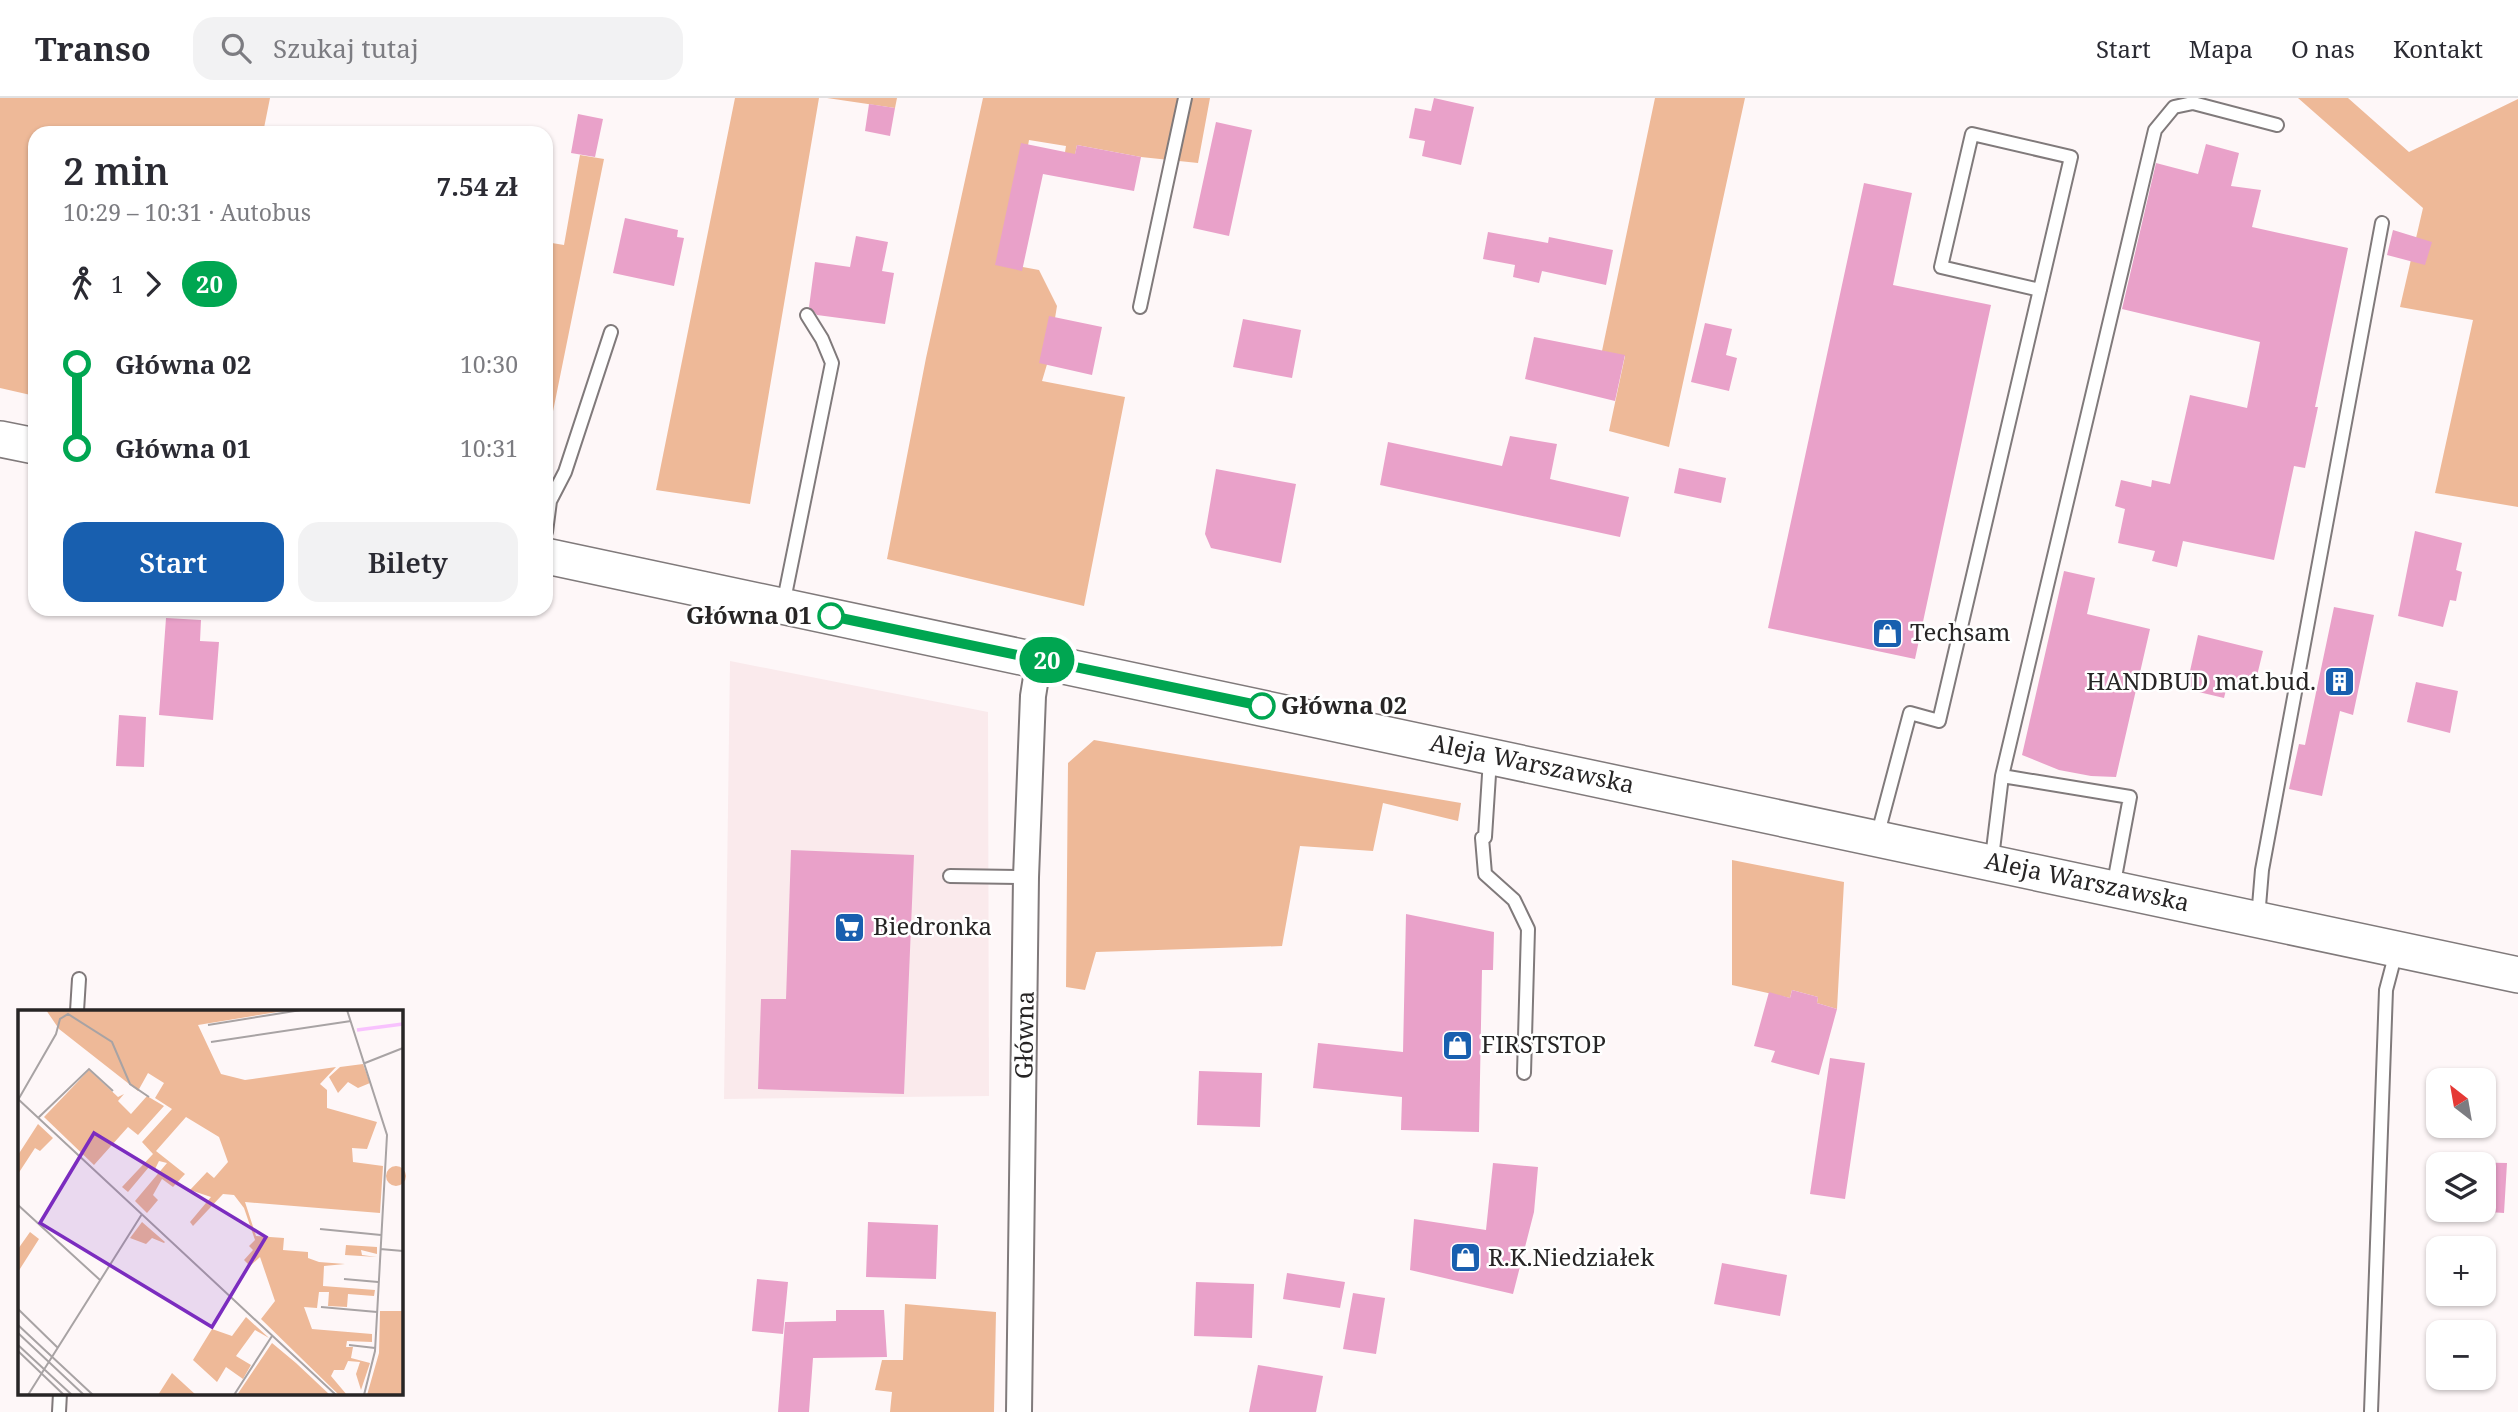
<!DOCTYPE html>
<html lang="pl">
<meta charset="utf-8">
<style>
body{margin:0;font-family:"Noto Serif",serif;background:#f2f2f3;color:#2b2b33;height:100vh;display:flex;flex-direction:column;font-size:26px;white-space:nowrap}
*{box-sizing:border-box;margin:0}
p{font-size:23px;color:#7c7c81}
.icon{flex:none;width:38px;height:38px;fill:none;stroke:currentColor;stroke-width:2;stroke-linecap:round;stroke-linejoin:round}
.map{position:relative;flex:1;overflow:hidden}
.sheet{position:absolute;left:28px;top:28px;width:525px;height:490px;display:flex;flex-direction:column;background:#fff;border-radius:21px;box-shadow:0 2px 5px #0004}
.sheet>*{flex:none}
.badge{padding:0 14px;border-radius:23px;font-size:24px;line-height:46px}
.needle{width:46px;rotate:329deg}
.fabs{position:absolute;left:2426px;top:970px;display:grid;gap:14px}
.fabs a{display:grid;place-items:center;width:70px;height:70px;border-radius:14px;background:#fff;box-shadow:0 2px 5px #0004;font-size:35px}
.map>.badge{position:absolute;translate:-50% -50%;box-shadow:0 0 0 4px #fff}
.legs{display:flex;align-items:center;gap:10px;height:77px;padding:0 35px;font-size:23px}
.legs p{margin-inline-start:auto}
.overview{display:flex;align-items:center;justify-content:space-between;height:119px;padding:0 35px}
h1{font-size:38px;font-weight:600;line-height:52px}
.primary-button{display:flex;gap:14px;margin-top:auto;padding:14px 35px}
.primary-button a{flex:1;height:80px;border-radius:21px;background:#185faf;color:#fff;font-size:28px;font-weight:600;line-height:80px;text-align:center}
.primary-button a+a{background:#f2f2f3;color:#2b2b33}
ul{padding:0 35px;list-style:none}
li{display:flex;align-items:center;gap:24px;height:84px;font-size:26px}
li i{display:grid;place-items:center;width:10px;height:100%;margin:0 9px;background:currentColor}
li i::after{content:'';width:18px;height:18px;margin:-9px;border:5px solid;border-radius:50%;background:#fff}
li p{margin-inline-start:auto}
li:first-child i{background:linear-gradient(#0000 50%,currentColor 0)}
li:last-child i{background:linear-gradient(currentColor 50%,#0000 0)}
header{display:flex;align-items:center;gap:42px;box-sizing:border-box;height:98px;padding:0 35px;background:#fff;border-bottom:2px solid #e1e1e2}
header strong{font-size:33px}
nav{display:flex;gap:38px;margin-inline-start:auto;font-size:24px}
.search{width:490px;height:63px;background:#f2f2f3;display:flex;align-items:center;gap:18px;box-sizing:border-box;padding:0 24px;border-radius:21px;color:#7c7c81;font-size:26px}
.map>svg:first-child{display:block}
.built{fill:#faeaec}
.green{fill:#eeb998}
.building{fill:#e9a1c9}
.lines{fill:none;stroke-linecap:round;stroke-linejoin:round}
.lane-casing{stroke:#807a7b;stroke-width:16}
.street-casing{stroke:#807a7b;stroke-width:28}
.secondary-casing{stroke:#807a7b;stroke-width:38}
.lane{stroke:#fff;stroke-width:12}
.street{stroke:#fff;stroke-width:24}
.secondary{stroke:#fff;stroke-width:35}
.line-1-casing{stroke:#fff;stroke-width:16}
.line-1{stroke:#00a651;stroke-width:10}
.stop-1-dot{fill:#fff;stroke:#00a651;stroke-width:3.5}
.labels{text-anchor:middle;stroke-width:5;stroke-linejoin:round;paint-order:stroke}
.stop-label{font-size:24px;font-weight:bold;fill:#272525;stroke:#fff;text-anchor:end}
.poi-label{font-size:24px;fill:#272525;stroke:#fff;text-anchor:start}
.street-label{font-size:24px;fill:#272525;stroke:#fff}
.inset-river{fill:none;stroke:#f8c2fe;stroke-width:3.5}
.inset-road{fill:none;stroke:#a8a3a4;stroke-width:2}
.view{fill:#7b2cbf;fill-opacity:0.15;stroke:#7b2cbf;stroke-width:3.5}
.inset-edge{fill:none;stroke:#272525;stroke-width:3.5}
</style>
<header>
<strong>Transo</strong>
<div class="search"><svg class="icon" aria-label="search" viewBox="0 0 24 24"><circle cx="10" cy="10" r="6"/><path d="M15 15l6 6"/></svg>Szukaj tutaj</div>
<nav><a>Start</a><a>Mapa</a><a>O nas</a><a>Kontakt</a></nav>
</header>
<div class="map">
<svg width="2518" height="1314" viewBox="0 0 2518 1314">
<rect width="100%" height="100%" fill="#fef7f8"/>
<path class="built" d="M 730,563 L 988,614 L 989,998 L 724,1001 Z"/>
<path class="green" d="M 0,0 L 270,0 L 263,35 L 35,35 L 35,298 L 0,290 Z
M 735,0 L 819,0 L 750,406 L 656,392 Z
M 827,0 L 897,0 L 895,10 Z
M 983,0 L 1210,0 L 1198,65 L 1141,59 L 1077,47 L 1070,81 L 1062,73 L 1066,48 L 1029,42 L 1007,166 L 1039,172 L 1057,208 L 1048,263 L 1042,283 L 1125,299 L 1084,508 L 887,461 L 926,260 Z
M 1655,0 L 1745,0 L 1669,349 L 1609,333 L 1625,258 L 1602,253 Z
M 2298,0 L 2348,0 L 2409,54 L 2518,1 L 2518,409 L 2435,395 L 2473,222 L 2400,209 L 2423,110 Z
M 580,57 L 604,61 L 546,348 L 546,144 L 564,147 Z
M 1094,642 L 1461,705 L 1458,723 L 1383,705 L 1373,753 L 1300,748 L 1282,848 L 1096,854 L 1085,892 L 1066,889 L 1068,665 Z
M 1732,762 L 1844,784 L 1837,911 L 1817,905 L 1818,899 L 1792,892 L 1790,900 L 1732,887 Z
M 905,1206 L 996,1214 L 994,1314 L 890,1314 L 892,1294 L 875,1292 L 882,1262 L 903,1262 Z"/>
<path class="building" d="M 1434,0 L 1474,9 L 1461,67 L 1422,58 L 1425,43 L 1409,40 L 1415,10 L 1431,13 Z
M 869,6 L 895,10 L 890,38 L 865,33 Z
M 578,16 L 603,21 L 595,59 L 571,55 Z
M 1216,24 L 1252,32 L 1229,138 L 1193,130 Z
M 1021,45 L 1075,56 L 1077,47 L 1141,59 L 1134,93 L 1043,76 L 1022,173 L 995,167 Z
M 2206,46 L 2239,55 L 2231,88 L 2261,92 L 2252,129 L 2348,150 L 2315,309 L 2318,309 L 2305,370 L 2294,368 L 2274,462 L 2183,443 L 2177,469 L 2152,463 L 2155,453 L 2118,445 L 2125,411 L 2115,408 L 2121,382 L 2151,389 L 2152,382 L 2170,386 L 2190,297 L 2247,310 L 2260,244 L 2122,211 L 2156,65 L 2198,76 Z
M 1864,85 L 1912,95 L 1893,187 L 1991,207 L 1915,561 L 1768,530 Z
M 625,120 L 678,132 L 677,139 L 684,140 L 674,188 L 613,175 Z
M 2393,132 L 2432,144 L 2425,167 L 2387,157 Z
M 1488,134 L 1548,145 L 1549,139 L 1613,152 L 1606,187 L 1542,173 L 1539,185 L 1513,179 L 1515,167 L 1483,161 Z
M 856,138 L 888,144 L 882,173 L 894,175 L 885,226 L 817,217 L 809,209 L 815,164 L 850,169 Z
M 1049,218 L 1102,229 L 1092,277 L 1039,265 Z
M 1243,221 L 1301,232 L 1292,280 L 1233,269 Z
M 1705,225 L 1732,231 L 1726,257 L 1737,260 L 1729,293 L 1691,284 Z
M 1534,239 L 1625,257 L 1615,303 L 1525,281 Z
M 1510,338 L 1557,346 L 1550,381 L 1629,399 L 1620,439 L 1380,387 L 1388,344 L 1502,368 Z
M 1679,370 L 1726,380 L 1721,405 L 1674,395 Z
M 1216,371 L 1296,386 L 1281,465 L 1211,450 L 1205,436 Z
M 2415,433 L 2462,445 L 2456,472 L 2462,474 L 2456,503 L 2450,502 L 2443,529 L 2398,518 Z
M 2064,473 L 2095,480 L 2087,516 L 2150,531 L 2116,679 L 2091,678 L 2059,672 L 2022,657 Z
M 2334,509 L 2374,517 L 2353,617 L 2340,613 L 2322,698 L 2289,691 L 2299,646 L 2305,647 Z
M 166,520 L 201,522 L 200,543 L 219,544 L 213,622 L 159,617 Z
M 2198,537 L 2263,553 L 2254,590 L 2228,584 L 2224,600 L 2186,591 Z
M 2416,584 L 2458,593 L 2450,635 L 2407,624 Z
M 119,617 L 146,619 L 144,669 L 116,668 Z
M 791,752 L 914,757 L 904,996 L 758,991 L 761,901 L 786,901 Z
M 1406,816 L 1494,834 L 1493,872 L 1482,872 L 1479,1034 L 1401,1032 L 1402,999 L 1313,990 L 1318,945 L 1403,954 Z
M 1792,892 L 1818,899 L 1817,905 L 1837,911 L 1819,977 L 1771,964 L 1775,953 L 1754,948 L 1769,894 L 1790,900 Z
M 1830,960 L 1865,965 L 1845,1101 L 1810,1096 Z
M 1199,973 L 1262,975 L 1260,1029 L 1197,1027 Z
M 2459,1064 L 2507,1065 L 2504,1115 L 2457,1112 L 2483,1111 L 2483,1066 L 2459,1066 Z
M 1493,1065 L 1538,1069 L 1534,1114 L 1513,1196 L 1410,1172 L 1414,1121 L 1486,1132 Z
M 868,1124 L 938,1127 L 936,1181 L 866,1179 Z
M 1722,1165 L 1787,1177 L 1780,1218 L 1714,1206 Z
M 1287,1175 L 1345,1184 L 1340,1210 L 1283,1201 Z
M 757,1181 L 788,1184 L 783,1236 L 752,1233 Z
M 1196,1184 L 1254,1186 L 1252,1240 L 1194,1238 Z
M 1353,1195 L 1385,1200 L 1376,1256 L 1343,1251 Z
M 836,1212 L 884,1212 L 887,1259 L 813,1260 L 809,1314 L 778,1314 L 785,1224 L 836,1223 Z
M 1258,1267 L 1323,1278 L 1316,1314 L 1249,1314 Z"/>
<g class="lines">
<defs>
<path id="lane" d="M 1140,209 L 1185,0
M 546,434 L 550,403 L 565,374 L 611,234
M 783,507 L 832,265 L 822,241 L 807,217
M 1490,661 L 1485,739 L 1482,740 L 1485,776 L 1514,802 L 1528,831 L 1524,975
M 2002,678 L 2130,699 L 2113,790
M 1877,739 L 1910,615 L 1939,623 L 2071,59 L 1972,36 L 1941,169 L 2040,192
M 1992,760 L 2002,678 L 2155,32 L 2174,9 L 2193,5 L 2277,27
M 950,778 L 1026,779
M 2258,820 L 2262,772 L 2382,125
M 77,913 L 79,881
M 59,1314 L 60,1295
M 2371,1314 L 2386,892 L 2396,854"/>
<path id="street" d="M 1019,1314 L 1026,779 L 1033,598 L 1039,561"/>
<path id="secondary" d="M 0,341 L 35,348
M 546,458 C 1204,595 1861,736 2518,877"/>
</defs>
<use href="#lane" class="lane-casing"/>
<use href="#street" class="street-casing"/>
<use href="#secondary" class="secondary-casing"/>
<use href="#lane" class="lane"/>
<use href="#street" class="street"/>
<use href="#secondary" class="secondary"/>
</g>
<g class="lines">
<defs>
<path id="line-1" d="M 831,518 L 1262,608"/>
</defs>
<use href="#line-1" class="line-1-casing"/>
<use href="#line-1" class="line-1"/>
</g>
<defs>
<symbol id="shop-square" viewBox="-11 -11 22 22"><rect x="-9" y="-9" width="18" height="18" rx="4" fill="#185faf" stroke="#fff"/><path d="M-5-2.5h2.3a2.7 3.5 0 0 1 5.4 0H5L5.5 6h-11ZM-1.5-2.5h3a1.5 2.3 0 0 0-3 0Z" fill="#fff"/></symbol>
<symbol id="building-square" viewBox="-11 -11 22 22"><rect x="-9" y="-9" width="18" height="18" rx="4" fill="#185faf" stroke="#fff"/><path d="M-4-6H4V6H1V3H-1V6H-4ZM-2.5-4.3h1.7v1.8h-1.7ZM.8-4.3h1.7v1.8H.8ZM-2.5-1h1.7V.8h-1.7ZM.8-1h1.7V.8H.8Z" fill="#fff"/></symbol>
<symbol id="supermarket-square" viewBox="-11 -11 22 22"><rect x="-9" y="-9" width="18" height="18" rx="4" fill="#185faf" stroke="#fff"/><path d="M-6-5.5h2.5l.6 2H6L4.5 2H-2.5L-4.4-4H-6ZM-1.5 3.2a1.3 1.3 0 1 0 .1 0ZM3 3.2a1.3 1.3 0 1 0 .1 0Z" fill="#fff"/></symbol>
</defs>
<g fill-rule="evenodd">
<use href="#shop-square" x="1870" y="518" width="35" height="35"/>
<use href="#building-square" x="2322" y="566" width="35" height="35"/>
<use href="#supermarket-square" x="832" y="812" width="35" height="35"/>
<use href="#shop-square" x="1440" y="930" width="35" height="35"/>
<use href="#shop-square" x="1448" y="1142" width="35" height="35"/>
</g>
<g class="stop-1-dot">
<circle cx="831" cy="518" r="12"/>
<circle cx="1262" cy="608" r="12"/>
</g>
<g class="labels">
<g class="stop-label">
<text x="812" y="526">Główna 01</text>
<text x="1281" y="616" text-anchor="start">Główna 02</text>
</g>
<g class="poi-label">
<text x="1910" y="543">Techsam</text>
<text x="2316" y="592" text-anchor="end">HANDBUD mat.bud.</text>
<text x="873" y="837">Biedronka</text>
<text x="1481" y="955">FIRSTSTOP</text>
<text x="1488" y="1168">R.K.Niedziałek</text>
</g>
<g class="street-label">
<text transform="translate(1532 666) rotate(12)" y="8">Aleja Warszawska</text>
<text transform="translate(2087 784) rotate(12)" y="8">Aleja Warszawska</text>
<text transform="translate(1025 937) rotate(-89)" y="8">Główna</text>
</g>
</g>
<g transform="translate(18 912)">
<rect width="385" height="385" fill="#fef7f8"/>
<path d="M 28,0 L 272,0 L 180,15 L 203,64 L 227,70 L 318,57 L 302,74 L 309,80 L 309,98 L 359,112 L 349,139 L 334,138 L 335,152 L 365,156 L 362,203 L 227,192 L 238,226 L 266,228 L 265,240 L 290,242 L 290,248 L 301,252 L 327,254 L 306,256 L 305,276 L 357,280 L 356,286 L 330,284 L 329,297 L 310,296 L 311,282 L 301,282 L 299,298 L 286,297 L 294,319 L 354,324 L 354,332 L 329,331 L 328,337 L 335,337 L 333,348 L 352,353 L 343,380 L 338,364 L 342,352 L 330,351 L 326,360 L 316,360 L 313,366 L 329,385 L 321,385 L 243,309 L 257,291 L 242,247 L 232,256 L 226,250 L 235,240 L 231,236 L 237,230 L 226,198 L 216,185 L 205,184 L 175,216 L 172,212 L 193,187 L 172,180 L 189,162 L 196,168 L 210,152 L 201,127 L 168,107 L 138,141 L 167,164 L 155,177 L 144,169 L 135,185 L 140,190 L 129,203 L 117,191 L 149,153 L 141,151 L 136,161 L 131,157 L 110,182 L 104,177 L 135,144 L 124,132 L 154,99 L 137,88 L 146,73 L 130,63 L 120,81 L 41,19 ZM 345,54 L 352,73 L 340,78 L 330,72 L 320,83 L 311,67 L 322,57 ZM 71,60 L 100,87 L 106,84 L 100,91 L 113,104 L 129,86 L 146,96 L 120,125 L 110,117 L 76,155 L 26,107 ZM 20,114 L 35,128 L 22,141 L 17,138 L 0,164 L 0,145 ZM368 166a10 10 0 1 1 20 0a10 10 0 1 1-20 0ZM 124,212 L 147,232 L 146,233 L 134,228 L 128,234 L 112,228 ZM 12,222 L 21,229 L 0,262 L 0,239 ZM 328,235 L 359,237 L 359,244 L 343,240 L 344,245 L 359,247 L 327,245 ZM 362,301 L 385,301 L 385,385 L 349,385 L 361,343 ZM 228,307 L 251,328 L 237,320 L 218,346 L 233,355 L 225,369 L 208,357 L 199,372 L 175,350 L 194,319 L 214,326 ZM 254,333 L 278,353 L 312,385 L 219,385 ZM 154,363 L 178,385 L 140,385 Z" fill="#eeb998"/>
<path class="inset-river" d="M 339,20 L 385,14"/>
<path class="inset-road" d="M 329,0 L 369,125 L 357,341 L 346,385M 190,15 L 283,0M 193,32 L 333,11M 347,53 L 385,38M 0,89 L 318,385M 0,90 L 38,24 L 42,9 L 50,4 L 94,32 L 112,74 L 131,87M 20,108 L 71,59 L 95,81M 0,195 L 82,270M 302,219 L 363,225M 362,239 L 385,241M 326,269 L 360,272M 303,297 L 359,302M 0,299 L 40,338M 0,315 L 75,385M 0,323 L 66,385M 0,335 L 54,385M 331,335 L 357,338M 0,341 L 46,385M 10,385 L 124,204M 216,385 L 254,326"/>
<path class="view" d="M 76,123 L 248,227 L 194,317 L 22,213 Z"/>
<rect width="385" height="385" class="inset-edge"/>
</g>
</svg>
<div class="fabs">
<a><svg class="needle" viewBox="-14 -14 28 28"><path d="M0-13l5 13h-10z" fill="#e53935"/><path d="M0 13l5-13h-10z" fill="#7c7c81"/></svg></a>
<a><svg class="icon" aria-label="layers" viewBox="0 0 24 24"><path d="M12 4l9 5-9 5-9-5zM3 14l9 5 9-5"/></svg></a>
<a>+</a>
<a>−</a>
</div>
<b class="badge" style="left:1047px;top:562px;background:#00a651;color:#fff">20</b>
<section class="sheet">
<div class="overview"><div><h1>2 min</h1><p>10:29 – 10:31 · Autobus</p></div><b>7.54 zł</b></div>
<div class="legs"><svg class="icon" aria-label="walk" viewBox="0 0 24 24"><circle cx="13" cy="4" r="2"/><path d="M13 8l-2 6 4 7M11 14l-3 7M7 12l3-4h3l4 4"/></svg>1<svg class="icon" aria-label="forward" viewBox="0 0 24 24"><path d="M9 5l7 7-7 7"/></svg><b class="badge" style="background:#00a651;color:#fff">20</b></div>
<ul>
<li><i style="color:#00a651"></i><b>Główna 02</b><p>10:30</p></li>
<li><i style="color:#00a651"></i><b>Główna 01</b><p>10:31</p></li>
</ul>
<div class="primary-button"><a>Start</a><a>Bilety</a></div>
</section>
</div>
